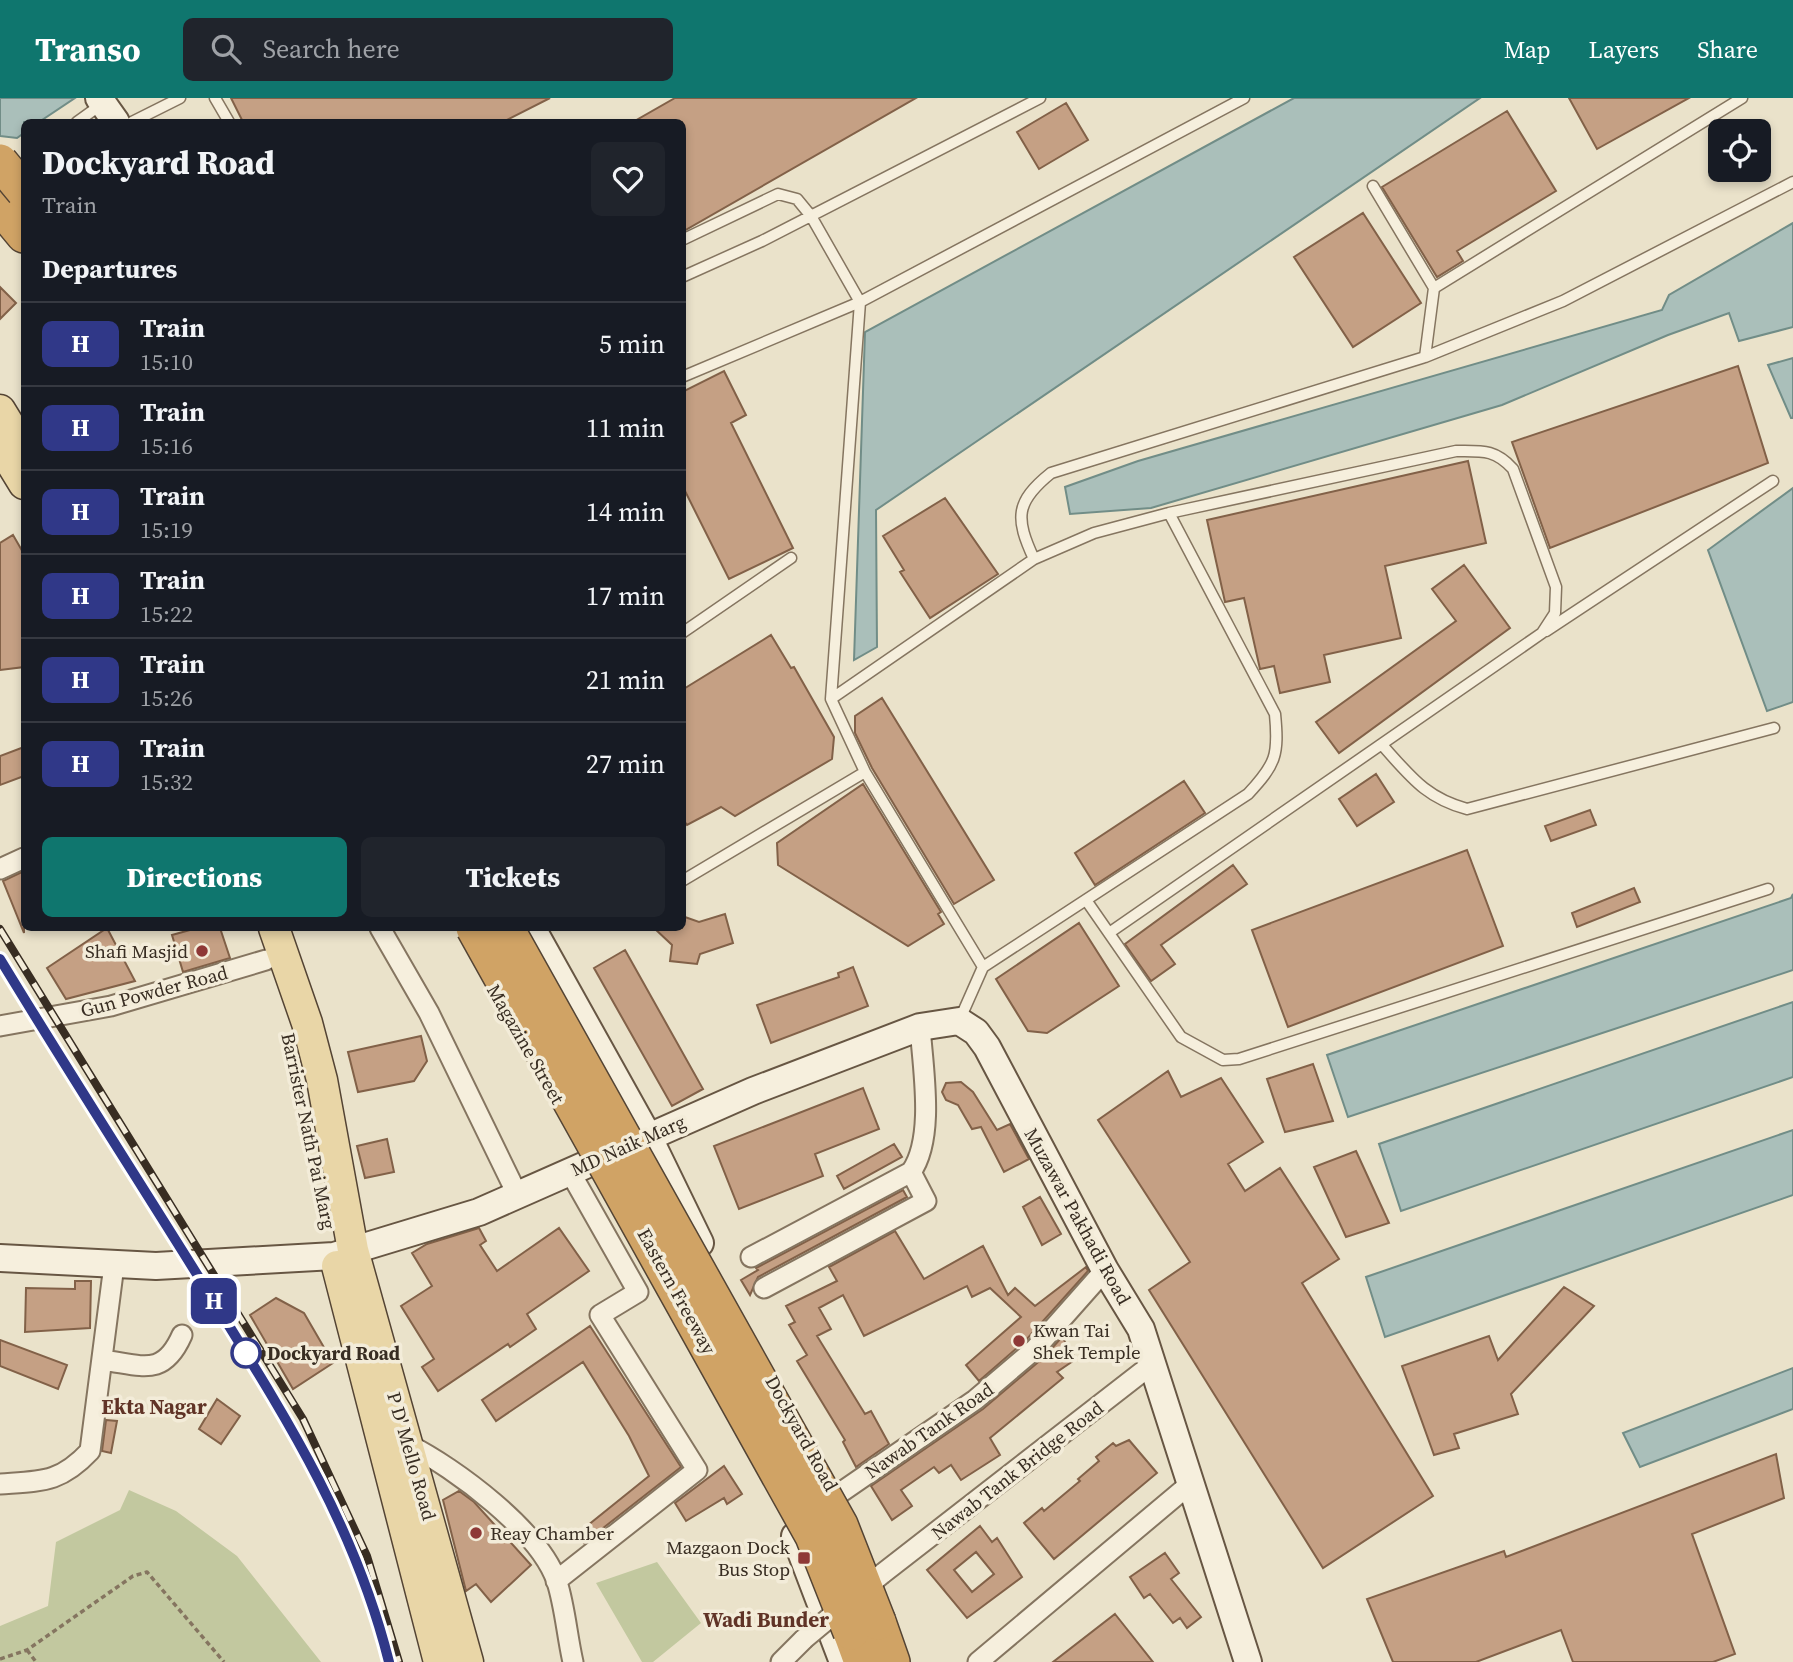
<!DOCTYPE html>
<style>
body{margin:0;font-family:"Source Serif 4",serif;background:#20242c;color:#f1f3f6;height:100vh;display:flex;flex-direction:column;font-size:26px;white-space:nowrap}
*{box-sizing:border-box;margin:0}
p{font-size:23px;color:#9ea1a6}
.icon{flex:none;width:38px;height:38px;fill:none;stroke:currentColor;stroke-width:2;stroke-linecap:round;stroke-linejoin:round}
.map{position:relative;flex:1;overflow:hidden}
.side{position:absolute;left:21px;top:21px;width:665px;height:812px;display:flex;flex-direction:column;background:#171b24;border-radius:10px;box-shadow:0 4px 10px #0003}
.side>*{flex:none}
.badge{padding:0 14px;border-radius:10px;font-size:24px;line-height:46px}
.fabs{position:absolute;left:1708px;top:21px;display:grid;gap:14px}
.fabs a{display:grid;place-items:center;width:63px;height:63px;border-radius:10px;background:#171b24;box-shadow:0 4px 10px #0003;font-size:35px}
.map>.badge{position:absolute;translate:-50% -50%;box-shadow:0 0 0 4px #fff}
h2{padding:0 21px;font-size:26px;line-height:63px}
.round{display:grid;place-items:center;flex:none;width:74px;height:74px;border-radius:10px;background:#20242c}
.overview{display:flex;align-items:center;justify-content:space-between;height:119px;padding:0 21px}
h1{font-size:33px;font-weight:800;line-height:52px}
.cta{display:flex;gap:14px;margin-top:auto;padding:14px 21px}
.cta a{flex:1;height:80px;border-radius:10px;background:#0f766e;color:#fff;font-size:28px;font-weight:800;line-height:80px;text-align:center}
.cta a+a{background:#20242c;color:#f1f3f6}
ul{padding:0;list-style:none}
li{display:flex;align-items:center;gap:21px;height:84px;padding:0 21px;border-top:2px solid #363941}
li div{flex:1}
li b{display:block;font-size:26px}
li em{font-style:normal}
li .badge{min-width:77px;font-weight:700;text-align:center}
header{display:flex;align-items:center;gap:42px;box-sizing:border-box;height:98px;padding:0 35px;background:#0f766e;color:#fff}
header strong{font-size:33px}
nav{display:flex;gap:38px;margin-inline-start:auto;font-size:24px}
.search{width:490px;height:63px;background:#20242c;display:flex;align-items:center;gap:18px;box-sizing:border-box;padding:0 24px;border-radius:10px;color:#9ea1a6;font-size:26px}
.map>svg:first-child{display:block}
.green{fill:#c2c89f}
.water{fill:#aabfba;stroke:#718d87;stroke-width:2}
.building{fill:#c5a084;stroke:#826148;stroke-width:2;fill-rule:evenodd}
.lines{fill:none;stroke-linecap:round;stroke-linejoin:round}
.lane-casing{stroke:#857560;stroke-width:13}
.street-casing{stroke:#857560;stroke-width:23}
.secondary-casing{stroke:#675643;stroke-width:30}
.primary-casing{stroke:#544434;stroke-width:33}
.highway-casing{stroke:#544434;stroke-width:38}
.path{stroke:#857560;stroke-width:3.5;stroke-dasharray:5 3.5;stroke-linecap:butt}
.lane{stroke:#f6efdd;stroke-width:10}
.street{stroke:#f6efdd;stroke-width:19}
.secondary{stroke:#f6efdd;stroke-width:26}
.primary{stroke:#e9d6a7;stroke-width:30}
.highway{stroke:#d0a365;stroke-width:35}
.rail-casing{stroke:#382d22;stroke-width:8}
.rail{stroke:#f3ecd9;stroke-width:5;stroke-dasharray:16;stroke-linecap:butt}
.street-bridge-casing{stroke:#857560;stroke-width:23;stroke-linecap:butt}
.highway-bridge-casing{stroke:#544434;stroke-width:38;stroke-linecap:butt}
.street-bridge{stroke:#f6efdd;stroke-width:19}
.highway-bridge{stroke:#d0a365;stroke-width:35}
.line-casing{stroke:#fff;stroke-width:16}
.line{stroke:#303888;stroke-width:10}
.poi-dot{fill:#8e3836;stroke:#f3ecd9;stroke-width:2.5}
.stop-dot{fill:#fff;stroke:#303888;stroke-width:3.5}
.labels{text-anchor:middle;stroke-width:7;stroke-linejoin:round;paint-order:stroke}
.poi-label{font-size:19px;fill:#382d22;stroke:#f3ecd9;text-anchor:end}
.street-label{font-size:19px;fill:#382d22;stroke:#f3ecd9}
.stop-label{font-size:19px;font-weight:bold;fill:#382d22;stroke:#f3ecd9;text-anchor:start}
.neighbourhood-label{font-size:21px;font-weight:bold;fill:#603326;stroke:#f3ecd9}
</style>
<header>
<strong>Transo</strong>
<div class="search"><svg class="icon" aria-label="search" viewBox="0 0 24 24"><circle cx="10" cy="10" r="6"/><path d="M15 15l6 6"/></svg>Search here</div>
<nav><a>Map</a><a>Layers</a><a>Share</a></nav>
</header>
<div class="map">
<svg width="1793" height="1564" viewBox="0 0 1793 1564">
<rect width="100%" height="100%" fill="#eae2ca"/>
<path class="green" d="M 129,1392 L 176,1413 L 237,1458 L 321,1564 L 0,1564 L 0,1528 L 48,1508 L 56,1444 L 120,1412 Z
M 657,1464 L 701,1525 L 653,1564 L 642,1564 L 596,1485 Z"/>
<path class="water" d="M 0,0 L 75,0 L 39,24 L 24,24 L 24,35 L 17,40 L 0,38 Z
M 1294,0 L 1480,0 L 876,412 L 877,549 L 854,562 L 865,234 Z
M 1793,125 L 1793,229 L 1739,243 L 1729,215 L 1668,237 L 1502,307 L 1151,410 L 1070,416 L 1065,389 L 1138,363 L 1662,212 L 1669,197 Z
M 1793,260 L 1793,320 L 1791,320 L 1768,267 Z
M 1793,390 L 1793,604 L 1767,613 L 1708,452 Z
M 1793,796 L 1793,872 L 1348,1019 L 1327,957 L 1791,800 Z
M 1793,904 L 1793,979 L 1401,1113 L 1379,1046 Z
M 1793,1032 L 1793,1097 L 1385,1239 L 1366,1179 Z
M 1793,1270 L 1793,1311 L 1640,1369 L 1623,1335 Z"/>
<path class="building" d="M 231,0 L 550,0 L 503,24 L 243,24 Z
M 675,0 L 916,0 L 682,134 L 682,24 L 633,24 Z
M 1569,0 L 1689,0 L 1597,51 Z
M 1066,5 L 1088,42 L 1039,71 L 1017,34 Z
M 1507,13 L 1556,93 L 1457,153 L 1463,163 L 1437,179 L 1382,89 Z
M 1363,115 L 1421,205 L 1353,249 L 1294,159 Z
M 0,189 L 16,205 L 0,221 Z
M 1738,268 L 1768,365 L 1550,450 L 1512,344 Z
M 724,273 L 746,317 L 731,325 L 793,450 L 729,481 L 682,387 L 682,294 Z
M 1468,363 L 1486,445 L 1385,468 L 1401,540 L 1324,557 L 1330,584 L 1280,595 L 1274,568 L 1260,571 L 1244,500 L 1225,504 L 1207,422 Z
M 945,400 L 998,476 L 930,520 L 900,474 L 904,472 L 883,438 Z
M 13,437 L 24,456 L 24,569 L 0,572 L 0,445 Z
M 1464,467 L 1510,530 L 1339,655 L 1316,624 L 1456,523 L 1432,491 Z
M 771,537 L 791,570 L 794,569 L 834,639 L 832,661 L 735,718 L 721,709 L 687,727 L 682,720 L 682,592 Z
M 882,600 L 994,782 L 954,806 L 872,670 L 855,635 L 855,618 Z
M 24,649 L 24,678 L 0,687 L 0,658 Z
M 1376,676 L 1394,704 L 1357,728 L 1339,701 Z
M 1184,683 L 1205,715 L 1095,787 L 1075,755 Z
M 863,686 L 941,814 L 938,816 L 944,826 L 908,848 L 778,767 L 777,745 Z
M 1590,712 L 1596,727 L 1551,743 L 1545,728 Z
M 1467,752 L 1503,848 L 1288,929 L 1252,832 Z
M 1233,767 L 1247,786 L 1161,847 L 1175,866 L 1151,883 L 1125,846 Z
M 24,773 L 24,835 L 3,783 Z
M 1634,790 L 1640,804 L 1577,829 L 1572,815 Z
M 725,816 L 733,845 L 700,856 L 697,866 L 670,863 L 672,847 L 654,830 L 682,830 L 682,818 L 699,824 Z
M 1079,825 L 1119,888 L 1047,935 L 1028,933 L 996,881 Z
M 107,830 L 135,883 L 66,901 L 47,870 Z
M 197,830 L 220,830 L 230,860 L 183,874 L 172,837 Z
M 625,852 L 703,991 L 672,1008 L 594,870 Z
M 853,869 L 868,908 L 771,945 L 757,907 L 839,879 L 838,875 Z
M 421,938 L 427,963 L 414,983 L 358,994 L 348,954 Z
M 1313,966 L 1333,1023 L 1285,1034 L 1267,981 Z
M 1168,973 L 1181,999 L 1221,980 L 1263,1044 L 1228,1066 L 1245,1093 L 1280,1070 L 1339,1161 L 1302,1185 L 1433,1398 L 1323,1470 L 1149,1192 L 1190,1164 L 1098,1022 Z
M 961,984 L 973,994 L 997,1032 L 1010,1026 L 1029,1061 L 1004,1074 L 981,1029 L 972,1031 L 958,1007 L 946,1002 L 942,994 L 946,985 Z
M 863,990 L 879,1031 L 815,1056 L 823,1078 L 739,1111 L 714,1048 Z
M 387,1041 L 394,1074 L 365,1080 L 357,1048 Z
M 894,1046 L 902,1059 L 844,1091 L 837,1078 Z
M 1356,1053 L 1389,1125 L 1346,1139 L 1314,1069 Z
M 903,1092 L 907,1099 L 758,1179 L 750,1197 L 741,1182 L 758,1172 L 756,1170 Z
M 1040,1099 L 1061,1136 L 1042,1147 L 1023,1109 Z
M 479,1130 L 486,1143 L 480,1147 L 497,1173 L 559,1130 L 589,1173 L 527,1216 L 536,1231 L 510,1249 L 508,1246 L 438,1293 L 422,1269 L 434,1261 L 401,1208 L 432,1188 L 412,1155 L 427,1146 Z
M 895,1133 L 924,1181 L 983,1148 L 1008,1197 L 1015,1190 L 1035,1208 L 1086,1169 L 1088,1173 L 1026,1242 L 979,1283 L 966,1267 L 1021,1219 L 990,1190 L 972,1199 L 967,1188 L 864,1238 L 843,1197 L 819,1210 L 831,1231 L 817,1238 L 865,1316 L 871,1313 L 889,1346 L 856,1369 L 843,1344 L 845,1342 L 797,1263 L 807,1257 L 789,1227 L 795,1224 L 786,1208 L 837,1183 L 829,1169 Z
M 75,1183 L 91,1183 L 90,1230 L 25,1234 L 26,1190 L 75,1191 Z
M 1564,1189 L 1594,1208 L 1511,1296 L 1518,1316 L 1454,1336 L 1459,1350 L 1434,1357 L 1402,1268 L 1489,1238 L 1498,1262 Z
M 276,1200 L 304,1215 L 333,1265 L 293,1291 L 250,1217 Z
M 590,1228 L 681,1369 L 584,1445 L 577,1436 L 649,1378 L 629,1338 L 583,1264 L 496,1323 L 482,1302 Z
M 1062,1239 L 1076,1261 L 1057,1274 L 1063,1280 L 990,1340 L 1000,1357 L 961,1382 L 951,1367 L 939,1375 L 934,1369 L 901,1392 L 912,1408 L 892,1422 L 871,1388 L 983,1311 L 1043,1260 Z
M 0,1242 L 67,1267 L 58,1291 L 0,1268 Z
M 217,1301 L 240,1318 L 221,1346 L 199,1331 Z
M 106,1322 L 117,1323 L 111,1355 L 102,1353 Z
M 1129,1342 L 1157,1375 L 1054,1461 L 1024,1425 L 1042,1410 L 1044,1413 L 1080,1383 L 1078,1381 L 1099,1363 L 1096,1359 L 1113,1345 L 1116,1348 Z
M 1776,1356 L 1784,1400 L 1692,1436 L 1735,1556 L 1713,1564 L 1573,1564 L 1561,1532 L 1476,1564 L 1393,1564 L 1367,1501 L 1504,1453 L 1506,1459 Z
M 724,1368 L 742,1396 L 727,1406 L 724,1400 L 686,1423 L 675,1405 Z
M 459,1393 L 474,1404 L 531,1467 L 491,1504 L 476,1486 L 466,1493 L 443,1402 Z
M 980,1428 L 992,1444 L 997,1440 L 1022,1479 L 967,1520 L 927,1472 ZM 976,1454 L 994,1476 L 972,1494 L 954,1472 Z
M 1165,1455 L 1179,1475 L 1171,1481 L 1201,1519 L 1187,1530 L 1180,1520 L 1173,1525 L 1150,1496 L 1144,1500 L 1130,1479 Z
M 1115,1516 L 1153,1564 L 1053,1564 Z"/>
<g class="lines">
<defs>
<path id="lane" d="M 215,0 L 229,24
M 77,24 L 102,6
M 132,24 L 180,0
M 1373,88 L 1434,190 L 1425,259
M 682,142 L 778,96 L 797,101 L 811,118 L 860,204 L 831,601 L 865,674 L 983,869 L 960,921
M 682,179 L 762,143 L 1040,0
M 1434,190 L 1742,0
M 682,279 L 860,204 L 1244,0
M 1034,461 C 1015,420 1015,404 1051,375 L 1425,259 L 1563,203 L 1793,84
M 1546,533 L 1773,383
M 682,535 L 791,460
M 831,601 L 1034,461 L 1094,435 L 1169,415 L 1456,353 C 1482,353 1495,351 1513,371 L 1556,489 L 1555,515 L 1542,535 L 1109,835
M 1383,648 C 1411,679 1426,700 1467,711 L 1774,630
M 682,783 L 865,674
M 1086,802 L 1181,939 L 1223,962 L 1239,961 L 1768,791
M 983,869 L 1248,696 C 1276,666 1279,657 1275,616 L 1169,415"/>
<path id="street" d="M 0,771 L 24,760
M 380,830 L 429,915 L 518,1098
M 0,928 L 111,908 L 266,862
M 751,1159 L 911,1074 C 935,1040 923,971 920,929
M 764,1190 L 926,1103 L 911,1074
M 102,1262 C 142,1267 163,1280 182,1237
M 403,1349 L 409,1347 C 455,1370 540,1433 557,1484 C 565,1509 567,1538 573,1564
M 0,1386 C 42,1383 60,1385 90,1353 L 114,1167
M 837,1397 L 975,1302 L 1035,1251 L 1105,1172
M 882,1476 L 1151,1267
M 556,1483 L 697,1372 L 600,1217 L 638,1194 L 570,1074
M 781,1564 L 804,1541
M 978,1564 L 1190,1386"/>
<path id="secondary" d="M 99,0 L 116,24
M 532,830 L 648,1038 L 700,1145
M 0,1160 L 156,1168 L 334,1158 L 479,1114 L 753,993 L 920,929 L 959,923 L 976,934 L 987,949 L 1105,1172 L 1141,1231 L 1248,1564
M 795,1438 L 843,1564"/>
<path id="primary" d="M 0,312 L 24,351
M 0,347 L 24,386
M 274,830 L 307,925 L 322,982 L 353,1152 L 468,1564
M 337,1168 L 439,1564"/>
<path id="highway" d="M 0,108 L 24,137
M 878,1524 L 892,1564
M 851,1534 L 862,1564"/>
</defs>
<use href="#lane" class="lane-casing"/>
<use href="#street" class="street-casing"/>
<use href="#secondary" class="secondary-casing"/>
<use href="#primary" class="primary-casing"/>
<use href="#highway" class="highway-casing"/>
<path class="path" d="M 27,1552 L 36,1564
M 0,1561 L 27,1552 L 133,1478 L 147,1474 L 224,1564"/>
<use href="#lane" class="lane"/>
<use href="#street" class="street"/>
<use href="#secondary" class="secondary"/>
<use href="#primary" class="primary"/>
<use href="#highway" class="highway"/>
<defs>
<path id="rail" d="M 0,831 L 303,1321 L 367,1458 L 399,1564
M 0,861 L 298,1337 L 329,1398 L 371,1502"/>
</defs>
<use href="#rail" class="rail-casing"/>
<use href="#rail" class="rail"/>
<defs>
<path id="street-bridge" d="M 804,1541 L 882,1476"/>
<path id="highway-bridge" d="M 0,64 L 24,93
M 474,830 L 813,1438 L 851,1534
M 506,830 L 840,1427 L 878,1524"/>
</defs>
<use href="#street-bridge" class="street-bridge-casing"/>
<use href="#highway-bridge" class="highway-bridge-casing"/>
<use href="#street-bridge" class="street-bridge"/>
<use href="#highway-bridge" class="highway-bridge"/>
</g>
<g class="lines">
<defs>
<path id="line" d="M 0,861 C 68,973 139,1083 208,1194 C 283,1315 354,1424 389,1564"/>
</defs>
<use href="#line" class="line-casing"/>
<use href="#line" class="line"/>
</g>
<g class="poi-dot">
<circle cx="202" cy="853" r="7"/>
<circle cx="1019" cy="1243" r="7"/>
<circle cx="476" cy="1435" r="7"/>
<rect x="797" y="1453" width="14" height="14" rx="3.5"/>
</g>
<circle class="stop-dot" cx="246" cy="1255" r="14"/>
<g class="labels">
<g class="poi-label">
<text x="188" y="860">Shafi Masjid</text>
<text x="1033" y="1239" text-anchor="start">Kwan Tai<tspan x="1033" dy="22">Shek Temple</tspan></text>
<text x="490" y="1442" text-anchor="start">Reay Chamber</text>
<text x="790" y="1456">Mazgaon Dock<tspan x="790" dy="22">Bus Stop</tspan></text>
</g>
<g class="street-label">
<text transform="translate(154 893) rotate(-15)" y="7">Gun Powder Road</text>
<text transform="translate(526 946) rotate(60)" y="7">Magazine Street</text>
<text transform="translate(309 1033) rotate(78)" y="7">Barrister Nath Pai Marg</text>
<text transform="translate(628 1047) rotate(-24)" y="7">MD Naik Marg</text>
<text transform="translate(1078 1118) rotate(61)" y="7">Muzawar Pakhadi Road</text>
<text transform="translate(677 1193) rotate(61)" y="7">Eastern Freeway</text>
<text transform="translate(929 1332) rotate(-35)" y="7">Nawab Tank Road</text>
<text transform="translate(802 1335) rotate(61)" y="7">Dockyard Road</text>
<text transform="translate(412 1358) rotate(74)" y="7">P D' Mello Road</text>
<text transform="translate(1017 1372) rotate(-38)" y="7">Nawab Tank Bridge Road</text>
</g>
<g class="stop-label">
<text x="267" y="1262">Dockyard Road</text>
</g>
<g class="neighbourhood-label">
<text x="154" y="1316">Ekta Nagar</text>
<text x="766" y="1529">Wadi Bunder</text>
</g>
</g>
</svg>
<div class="fabs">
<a><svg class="icon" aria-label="locate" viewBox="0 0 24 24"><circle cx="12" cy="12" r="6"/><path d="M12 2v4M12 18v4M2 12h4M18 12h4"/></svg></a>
</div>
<b class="badge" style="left:214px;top:1203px;background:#303888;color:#fff">H</b>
<section class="side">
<div class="overview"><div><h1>Dockyard Road</h1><p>Train</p></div><a class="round"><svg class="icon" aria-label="heart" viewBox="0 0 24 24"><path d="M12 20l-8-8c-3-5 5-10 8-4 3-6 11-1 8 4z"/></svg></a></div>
<h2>Departures</h2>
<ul>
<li><span class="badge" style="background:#303888;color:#fff">H</span><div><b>Train</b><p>15:10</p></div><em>5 min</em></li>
<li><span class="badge" style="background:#303888;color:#fff">H</span><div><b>Train</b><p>15:16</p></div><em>11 min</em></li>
<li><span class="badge" style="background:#303888;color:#fff">H</span><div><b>Train</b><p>15:19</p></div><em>14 min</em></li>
<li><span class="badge" style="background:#303888;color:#fff">H</span><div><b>Train</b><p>15:22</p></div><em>17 min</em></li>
<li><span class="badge" style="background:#303888;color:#fff">H</span><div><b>Train</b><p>15:26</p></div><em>21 min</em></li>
<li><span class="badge" style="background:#303888;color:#fff">H</span><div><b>Train</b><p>15:32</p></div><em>27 min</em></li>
</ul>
<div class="cta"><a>Directions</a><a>Tickets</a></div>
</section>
</div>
